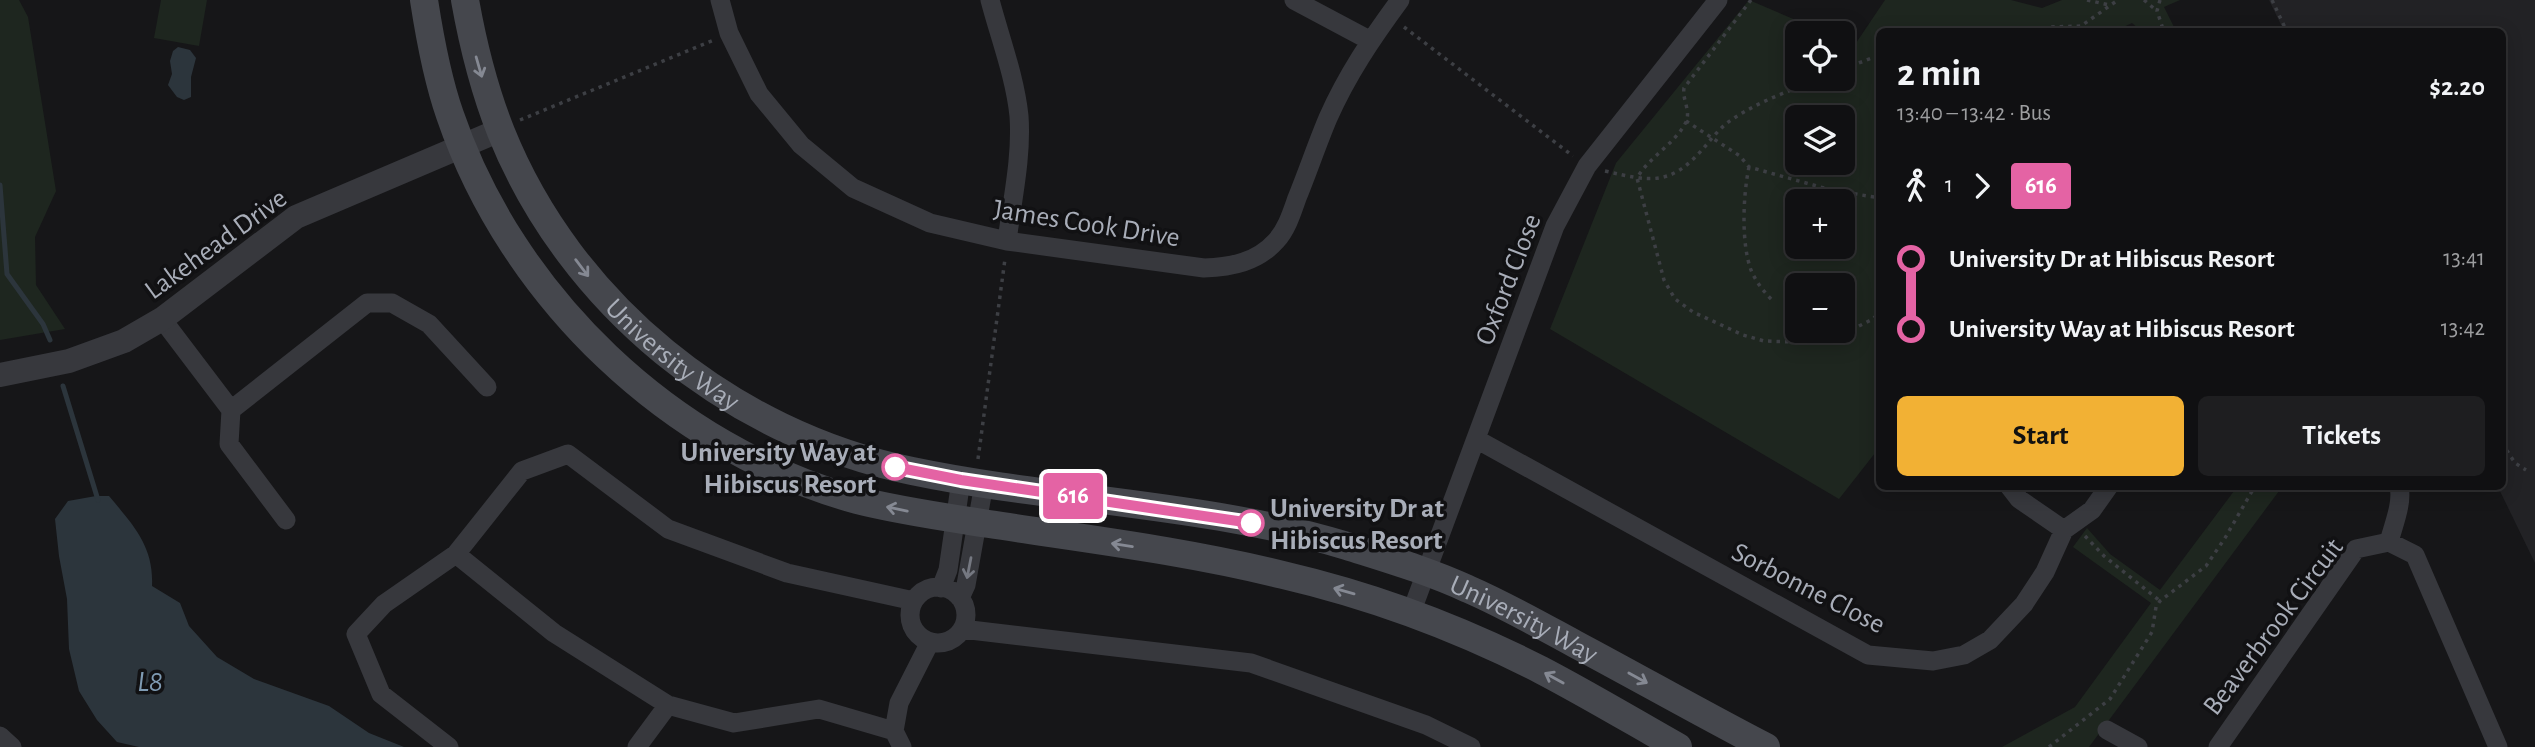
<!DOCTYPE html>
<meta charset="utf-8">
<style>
body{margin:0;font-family:"Alegreya Sans",sans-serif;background:#1e1e20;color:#f1f3f6;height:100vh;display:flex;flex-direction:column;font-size:26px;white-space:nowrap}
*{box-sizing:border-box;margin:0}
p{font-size:23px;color:#9c9d9f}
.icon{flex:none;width:38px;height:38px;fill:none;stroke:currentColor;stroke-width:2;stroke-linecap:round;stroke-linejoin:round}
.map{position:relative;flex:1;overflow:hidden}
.drawer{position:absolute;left:1876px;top:28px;width:630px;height:462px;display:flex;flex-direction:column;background:#101012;border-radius:10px;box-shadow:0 4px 18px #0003,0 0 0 2px #303032}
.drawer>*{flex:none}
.badge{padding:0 14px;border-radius:5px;font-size:24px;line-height:46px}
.fabs{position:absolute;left:1785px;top:21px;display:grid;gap:14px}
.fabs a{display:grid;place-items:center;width:70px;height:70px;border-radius:10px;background:#101012;box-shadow:0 4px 18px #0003,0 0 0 2px #303032;font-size:35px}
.map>.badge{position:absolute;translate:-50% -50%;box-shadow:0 0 0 4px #fff}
.legs{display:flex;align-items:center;gap:10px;height:77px;padding:0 21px;font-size:23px}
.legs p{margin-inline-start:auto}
.headline{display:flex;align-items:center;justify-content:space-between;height:119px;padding:0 21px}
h1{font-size:38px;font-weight:700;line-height:52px}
.button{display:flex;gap:14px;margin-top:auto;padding:14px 21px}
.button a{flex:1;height:80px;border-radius:10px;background:#f2b134;color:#111;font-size:28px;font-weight:700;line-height:80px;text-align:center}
.button a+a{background:#1e1e20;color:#f1f3f6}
ul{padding:0 21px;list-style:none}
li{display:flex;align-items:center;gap:24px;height:70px;font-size:26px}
li i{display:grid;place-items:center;width:10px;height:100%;margin:0 9px;background:currentColor}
li i::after{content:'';width:18px;height:18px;margin:-9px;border:5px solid;border-radius:50%;background:#101012}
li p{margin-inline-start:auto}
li:first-child i{background:linear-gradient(#0000 50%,currentColor 0)}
li:last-child i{background:linear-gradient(currentColor 50%,#0000 0)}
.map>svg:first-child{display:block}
.built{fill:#222225}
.green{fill:#1e261f;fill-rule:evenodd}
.water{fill:#2c353c}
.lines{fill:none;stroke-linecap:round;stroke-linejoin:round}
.stream{stroke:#2c353c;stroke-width:5}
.path{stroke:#3d3f44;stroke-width:3.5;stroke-dasharray:3.5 5;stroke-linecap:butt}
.minor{stroke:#37383d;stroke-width:19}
.tertiary{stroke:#37383d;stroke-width:24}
.secondary{stroke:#45474d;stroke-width:28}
.oneway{stroke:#858993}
.oneway2{stroke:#757881}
.line-1-casing{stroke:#fff;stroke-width:16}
.line-1{stroke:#e463a4;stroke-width:10}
.stop-1-dot{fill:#fff;stroke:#e463a4;stroke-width:3.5}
.labels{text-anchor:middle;stroke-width:7;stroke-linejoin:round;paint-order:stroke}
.street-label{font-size:28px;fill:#a8adb8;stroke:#111113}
.stop-label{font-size:28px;font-weight:bold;fill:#a8adb8;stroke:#111113;text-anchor:end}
.water-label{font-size:30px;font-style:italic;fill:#7f9bb3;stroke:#111113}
</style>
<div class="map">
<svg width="2535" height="747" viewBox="0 0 2535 747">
<rect width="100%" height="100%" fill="#161618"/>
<path class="built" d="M 2269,0 L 2535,0 L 2535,563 L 2498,487 L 2502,486 L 2502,32 L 2284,31 Z"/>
<path class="green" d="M 0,0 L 19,0 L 28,17 L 56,191 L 35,237 L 36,285 L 65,329 L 0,340 Z
M 161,0 L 207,0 L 199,46 L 154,38 Z
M 1749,0 L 1826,33 L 1797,33 L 1797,79 L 1843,79 L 1843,41 L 1854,46 L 1885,0 L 2011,0 L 2042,8 L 2062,0 L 2180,0 L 2164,7 L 2176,31 L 2141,31 L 2132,23 L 2113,32 L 1880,32 L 1879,448 L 1839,499 L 1550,329 L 1616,163 ZM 1843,117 L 1843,163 L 1797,163 L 1797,117 ZM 1797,201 L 1843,201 L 1843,247 L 1797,247 ZM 1843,285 L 1843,331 L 1797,331 L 1797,285 Z
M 2237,487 L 2282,487 L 2089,747 L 2002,747 L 2075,707 L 2151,603 L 2073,547 L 2087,528 L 2110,554 L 2160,590 Z"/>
<path class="water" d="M 178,47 L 190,50 L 196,58 L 191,77 L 191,97 L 184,100 L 177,97 L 168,85 L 172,74 L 170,61 L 173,51 Z
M 96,496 L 109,496 C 133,525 154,546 152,586 L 180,603 L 189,626 L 217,657 L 254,679 L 329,706 L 369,733 L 404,747 L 139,747 L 117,742 L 97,720 L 79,691 L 69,649 L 67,599 L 59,556 L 55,519 L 68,501 Z"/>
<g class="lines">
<path class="stream" d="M 0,185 L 7,274 L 43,324 L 50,340
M 63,386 L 98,500"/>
<path class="path" d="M 1751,0 L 1684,88 C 1682,99 1691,111 1686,122 C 1675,144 1649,157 1637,178 L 1664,280 L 1675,299 L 1693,312 L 1743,335 L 1764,341 L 1797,342 L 1843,334 L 1871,320 L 1880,313
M 2087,0 L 2109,5
M 2144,0 L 2157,11
M 2160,0 L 2157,11 L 2164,32
M 2272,0 L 2287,32
M 1404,27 L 1573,156
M 2035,32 L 2050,27 L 2081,26 L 2118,0
M 1843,69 L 1880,55
M 520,120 L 714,40
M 1686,121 L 1740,156 L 1749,167 L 1831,190 L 1880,198
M 1749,167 C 1743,195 1741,243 1751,270 C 1756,282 1764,292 1773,301
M 1605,171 C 1649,181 1669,187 1702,150 C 1710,141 1717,131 1727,123 C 1754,103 1789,91 1819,79
M 1878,290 L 1880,292
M 2502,443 L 2515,463 L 2526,470
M 978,459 L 1005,259
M 2085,536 L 2104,556 L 2160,601
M 2049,747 L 2110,699 L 2152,632 L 2156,607 L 2160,601 L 2206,566 L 2225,538 L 2255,486"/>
<path class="minor" d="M 720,0 L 729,33 L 759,94 L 801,145 L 853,188 L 930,223 L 1007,241 L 1204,268 C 1232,267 1257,262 1276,241 C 1287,229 1292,212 1297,198 C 1308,171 1317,144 1328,118 C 1347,75 1372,38 1400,0
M 990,0 C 1000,38 1015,77 1019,116 C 1022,157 1012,201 1007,241
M 1294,0 L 1369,40
M 162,319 L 231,410 L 367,303 L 392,303 L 429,324 L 487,387
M 231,410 L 229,444 L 286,520
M 1476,439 L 1868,655 L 1933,661 L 1964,655 L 1990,640 L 2024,604 L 2045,572 L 2064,530 L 2092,510 L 2109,486
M 2009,486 L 2019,499 L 2064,530
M 2389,542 C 2393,526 2403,503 2399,486
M 456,554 L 554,633 L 668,705
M910 615a28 28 0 1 1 56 0a28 28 0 1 1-56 0Z
M 941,588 L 948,570 L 961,480
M 960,598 L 966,585 L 984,484
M 1411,613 L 1555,226 L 1587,166 L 1718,0
M 962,629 L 1251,663 L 1426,725 L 1471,747
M 2107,730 L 2138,747
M 0,736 L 12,747
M 449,747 L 381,694 L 356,634 L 384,604 L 456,554 L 522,471 L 568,454 L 668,529 L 787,573 L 914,601
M 637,747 L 668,705 L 734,723 L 819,709 L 894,731
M 902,747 L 894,731 L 899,703 L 930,642
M 2218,747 L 2356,549 L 2389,542 L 2415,555 L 2498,747"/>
<path class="tertiary" d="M 0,375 L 69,361 L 124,341 L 162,319 L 296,217 L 500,130"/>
<g class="secondary">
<path d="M 424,0 C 430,39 437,78 450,115 C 512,297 671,449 857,500 C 900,511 945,517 989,524 C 1087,539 1187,551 1283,575 C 1373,596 1459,628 1541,670 C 1587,694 1632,721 1678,747"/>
<path id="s1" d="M 465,0 C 473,45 484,89 501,132 C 570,304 731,434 912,471 C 1056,501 1206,503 1347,546 C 1388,559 1429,571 1468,589 C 1505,605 1540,625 1575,644 C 1639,678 1702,714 1766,747"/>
</g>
</g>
<defs><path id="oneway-shaft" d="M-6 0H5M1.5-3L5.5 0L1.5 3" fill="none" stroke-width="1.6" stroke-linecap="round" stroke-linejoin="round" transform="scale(1.75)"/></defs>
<g class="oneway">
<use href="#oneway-shaft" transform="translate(479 67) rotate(74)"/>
<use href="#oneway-shaft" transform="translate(582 268) rotate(53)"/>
<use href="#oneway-shaft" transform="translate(897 509) rotate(-168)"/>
<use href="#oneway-shaft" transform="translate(1122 545) rotate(-171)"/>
<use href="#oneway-shaft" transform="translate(1344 591) rotate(-164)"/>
<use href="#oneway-shaft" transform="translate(1554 678) rotate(-151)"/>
<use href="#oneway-shaft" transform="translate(1638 678) rotate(29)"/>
</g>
<use class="oneway2" href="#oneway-shaft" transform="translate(969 568) rotate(101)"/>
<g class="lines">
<defs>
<path id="line-1" d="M 895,467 L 961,480 L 1251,523"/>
</defs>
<use href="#line-1" class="line-1-casing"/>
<use href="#line-1" class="line-1"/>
</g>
<g class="stop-1-dot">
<circle cx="895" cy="467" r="12"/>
<circle cx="1251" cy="523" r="12"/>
</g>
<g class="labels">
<g class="street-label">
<text transform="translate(1087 222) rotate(9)" y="10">James Cook Drive</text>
<text transform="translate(215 243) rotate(-36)" y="10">Lakehead Drive</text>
<text transform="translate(1507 279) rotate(-69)" y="10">Oxford Close</text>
<text dy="10" stroke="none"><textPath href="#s1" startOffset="422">University Way</textPath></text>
<text transform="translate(1809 587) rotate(27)" y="10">Sorbonne Close</text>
<text dy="10" stroke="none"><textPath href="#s1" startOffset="1325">University Way</textPath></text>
<text transform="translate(2272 626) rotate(-53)" y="10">Beaverbrook Circuit</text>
</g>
<g class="stop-label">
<text x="876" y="461">University Way at<tspan x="876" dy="32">Hibiscus Resort</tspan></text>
<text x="1270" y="517" text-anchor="start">University Dr at<tspan x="1270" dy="32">Hibiscus Resort</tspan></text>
</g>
<g class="water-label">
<text x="150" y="691">L8</text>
</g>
</g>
</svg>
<div class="fabs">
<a><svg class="icon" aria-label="locate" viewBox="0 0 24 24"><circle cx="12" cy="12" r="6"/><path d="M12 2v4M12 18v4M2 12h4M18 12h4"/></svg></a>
<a><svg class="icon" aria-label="layers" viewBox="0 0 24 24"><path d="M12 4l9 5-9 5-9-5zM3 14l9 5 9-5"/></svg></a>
<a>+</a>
<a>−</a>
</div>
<b class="badge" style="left:1073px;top:496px;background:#e463a4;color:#fff">616</b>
<section class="drawer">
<div class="headline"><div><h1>2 min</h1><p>13:40 – 13:42 · Bus</p></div><b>$2.20</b></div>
<div class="legs"><svg class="icon" aria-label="walk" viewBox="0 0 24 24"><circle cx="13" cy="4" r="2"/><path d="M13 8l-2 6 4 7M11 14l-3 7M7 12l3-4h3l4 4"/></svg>1<svg class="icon" aria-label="forward" viewBox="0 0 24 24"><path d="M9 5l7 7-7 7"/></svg><b class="badge" style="background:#e463a4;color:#fff">616</b></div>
<ul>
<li><i style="color:#e463a4"></i><b>University Dr at Hibiscus Resort</b><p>13:41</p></li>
<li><i style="color:#e463a4"></i><b>University Way at Hibiscus Resort</b><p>13:42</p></li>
</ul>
<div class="button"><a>Start</a><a>Tickets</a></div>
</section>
</div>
